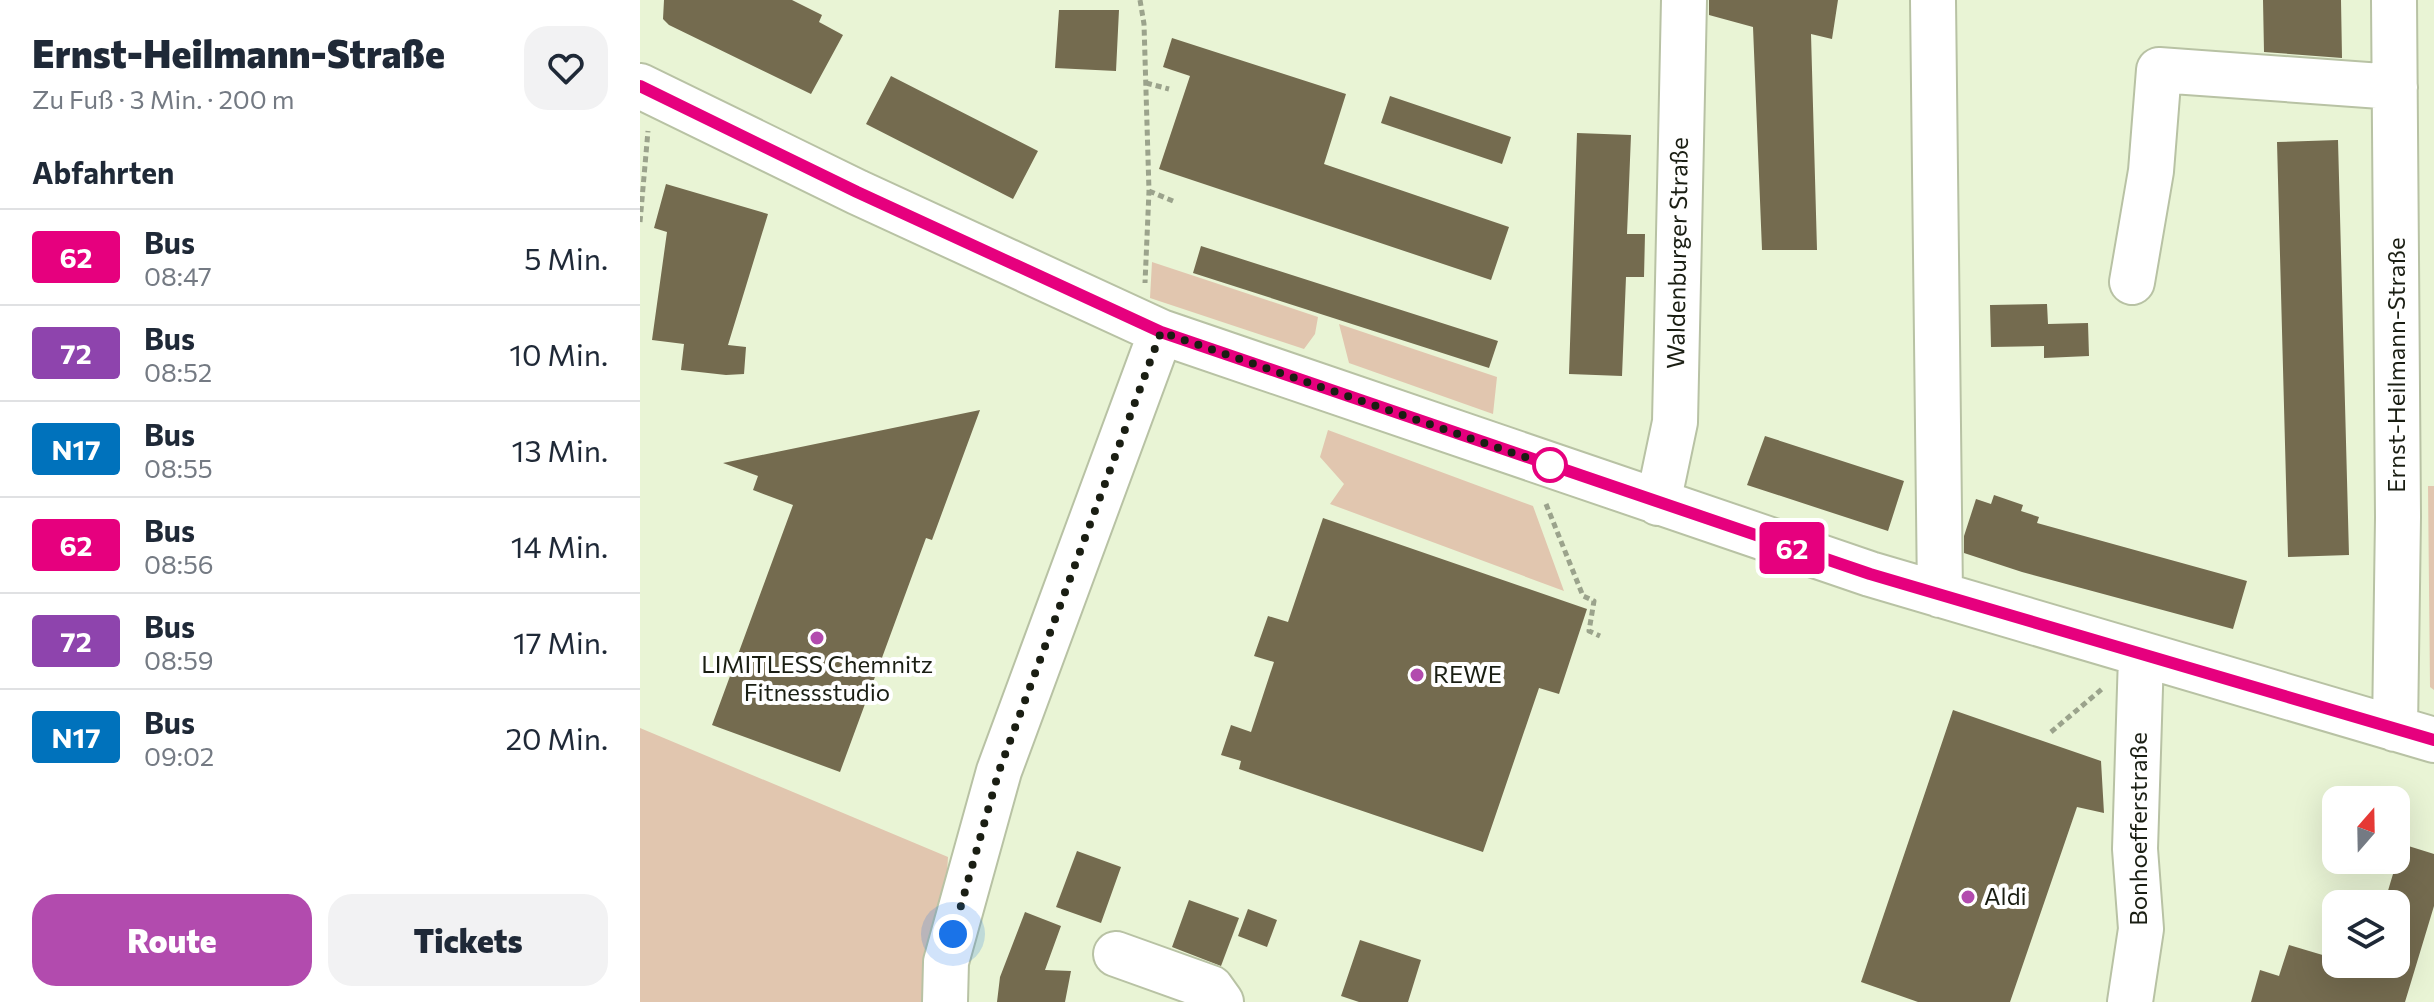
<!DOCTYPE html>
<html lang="de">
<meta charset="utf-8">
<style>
body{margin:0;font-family:Commissioner,sans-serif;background:#f2f2f3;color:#1f2937;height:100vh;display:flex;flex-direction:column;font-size:30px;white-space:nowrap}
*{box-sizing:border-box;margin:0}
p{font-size:26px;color:#747a83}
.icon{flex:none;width:44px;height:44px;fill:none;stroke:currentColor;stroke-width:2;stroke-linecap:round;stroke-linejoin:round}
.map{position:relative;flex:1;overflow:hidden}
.sheet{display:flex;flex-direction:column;background:#fff;width:640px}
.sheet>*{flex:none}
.badge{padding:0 16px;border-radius:6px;font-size:28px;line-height:52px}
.needle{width:52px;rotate:20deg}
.tools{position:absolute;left:1682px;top:786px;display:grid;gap:16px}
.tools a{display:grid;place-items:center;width:88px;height:88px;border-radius:16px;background:#fff;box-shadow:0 8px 32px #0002;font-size:40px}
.you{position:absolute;width:40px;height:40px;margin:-20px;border:6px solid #fff;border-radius:50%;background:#1a73e8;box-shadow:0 0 0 12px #1a73e833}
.map>.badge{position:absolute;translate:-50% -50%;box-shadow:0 0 0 4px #fff}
h2{padding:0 32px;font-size:30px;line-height:72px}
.round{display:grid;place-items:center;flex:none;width:84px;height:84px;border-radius:24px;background:#f2f2f3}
.overview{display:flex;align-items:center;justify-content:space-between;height:136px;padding:0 32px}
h1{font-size:38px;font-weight:800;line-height:60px}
.action{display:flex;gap:16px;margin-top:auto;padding:16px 32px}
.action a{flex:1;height:92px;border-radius:24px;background:#b24bae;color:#fff;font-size:32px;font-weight:800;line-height:92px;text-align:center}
.action a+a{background:#f2f2f3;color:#1f2937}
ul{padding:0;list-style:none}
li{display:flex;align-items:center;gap:24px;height:96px;padding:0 32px;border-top:2px solid #e0e1e3}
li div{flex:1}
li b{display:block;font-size:30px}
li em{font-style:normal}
li .badge{min-width:88px;font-weight:700;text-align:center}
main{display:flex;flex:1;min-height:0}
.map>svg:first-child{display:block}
.green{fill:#e1c6af}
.building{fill:#746b4f}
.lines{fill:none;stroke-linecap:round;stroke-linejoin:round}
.minor-casing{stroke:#b8c2a4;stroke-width:48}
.path{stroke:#9ba38c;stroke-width:5;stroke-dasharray:6 4;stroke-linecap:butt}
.minor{stroke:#fff;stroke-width:44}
.line-casing{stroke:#fff;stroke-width:18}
.line{stroke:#e6007e;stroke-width:12}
.walk{stroke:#1a1e13;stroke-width:8;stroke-dasharray:0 14.4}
.stop-dot{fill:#fff;stroke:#e6007e;stroke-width:4}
.poi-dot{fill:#b24bae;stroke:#fff;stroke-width:3}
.labels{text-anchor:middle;stroke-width:8;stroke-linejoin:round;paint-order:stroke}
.street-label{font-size:24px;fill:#1a1e13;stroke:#fff}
.poi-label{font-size:24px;fill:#1a1e13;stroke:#fff;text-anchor:start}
</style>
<main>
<section class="sheet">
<div class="overview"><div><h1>Ernst-Heilmann-Straße</h1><p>Zu Fuß · 3 Min. · 200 m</p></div><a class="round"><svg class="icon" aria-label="heart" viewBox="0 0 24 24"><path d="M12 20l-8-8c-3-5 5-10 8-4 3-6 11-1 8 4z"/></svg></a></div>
<h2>Abfahrten</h2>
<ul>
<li><span class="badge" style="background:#e6007e;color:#fff">62</span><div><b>Bus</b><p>08:47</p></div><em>5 Min.</em></li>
<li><span class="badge" style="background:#8e44ad;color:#fff">72</span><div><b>Bus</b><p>08:52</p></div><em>10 Min.</em></li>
<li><span class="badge" style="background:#0072bc;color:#fff">N17</span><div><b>Bus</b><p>08:55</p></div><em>13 Min.</em></li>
<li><span class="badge" style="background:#e6007e;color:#fff">62</span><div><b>Bus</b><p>08:56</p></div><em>14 Min.</em></li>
<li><span class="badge" style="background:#8e44ad;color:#fff">72</span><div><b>Bus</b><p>08:59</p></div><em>17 Min.</em></li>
<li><span class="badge" style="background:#0072bc;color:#fff">N17</span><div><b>Bus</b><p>09:02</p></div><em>20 Min.</em></li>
</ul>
<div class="action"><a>Route</a><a>Tickets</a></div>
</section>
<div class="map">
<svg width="1794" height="1002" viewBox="0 0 1794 1002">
<rect width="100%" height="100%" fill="#e9f4d5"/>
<path class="green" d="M 512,262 L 678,317 L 675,334 L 664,349 L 510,298 Z
M 699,324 L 857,377 L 853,414 L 709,363 Z
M 688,430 L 893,506 L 924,591 L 690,504 L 704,484 L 680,457 Z
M 1788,486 L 1794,486 L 1794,690 L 1790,687 Z
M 0,728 L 308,857 L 299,1002 L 0,1002 Z"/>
<path class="building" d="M 24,0 L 152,0 L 182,15 L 179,22 L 203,35 L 171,94 L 29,25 L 23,19 Z
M 1069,0 L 1198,0 L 1192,39 L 1171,34 L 1177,250 L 1122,250 L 1113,27 L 1069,15 Z
M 1623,0 L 1701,0 L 1702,58 L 1624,52 Z
M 419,10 L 479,10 L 476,71 L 415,68 Z
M 532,38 L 706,94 L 684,164 L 869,227 L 851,280 L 519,169 L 550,76 L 523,67 Z
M 251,76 L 398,151 L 373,199 L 226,124 Z
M 750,96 L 871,137 L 862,164 L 741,123 Z
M 937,133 L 991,135 L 987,234 L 1005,234 L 1004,277 L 986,277 L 982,376 L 929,374 Z
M 1698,140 L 1709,555 L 1648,557 L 1637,142 Z
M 26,184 L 128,214 L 88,345 L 106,347 L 104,374 L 86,375 L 41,370 L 44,344 L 12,340 L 27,232 L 14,228 Z
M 561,246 L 858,341 L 849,368 L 553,273 Z
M 1407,304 L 1408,324 L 1448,323 L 1449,356 L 1404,358 L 1404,346 L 1351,347 L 1350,305 Z
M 340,410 L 292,540 L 286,538 L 200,772 L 72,725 L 153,505 L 113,490 L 118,476 L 83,463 Z
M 1125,436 L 1264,481 L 1248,531 L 1107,485 Z
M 1354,495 L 1383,505 L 1381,511 L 1399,517 L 1397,523 L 1607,581 L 1593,629 L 1382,572 L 1324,553 L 1324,536 L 1336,499 L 1351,504 Z
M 683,518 L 947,609 L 919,694 L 899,688 L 843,852 L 599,769 L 601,761 L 581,755 L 591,725 L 611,732 L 634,662 L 614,656 L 628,616 L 648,622 Z
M 1313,710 L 1461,761 L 1464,813 L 1437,807 L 1370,1002 L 1278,1002 L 1221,982 Z
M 1762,844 L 1794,854 L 1794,906 L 1765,1002 L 1611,1002 L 1620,970 L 1639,976 L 1649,945 L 1696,959 L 1696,964 L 1756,964 L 1756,904 L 1744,904 Z
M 437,851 L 481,867 L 461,923 L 416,907 Z
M 549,900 L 599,918 L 581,966 L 532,947 Z
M 608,909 L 637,920 L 627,947 L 598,936 Z
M 385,912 L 421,926 L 405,970 L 431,971 L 425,1002 L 357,1002 L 360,977 Z
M 720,940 L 781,960 L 768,1002 L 719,1002 L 701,996 Z"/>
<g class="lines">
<defs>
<path id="minor" d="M 1293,0 L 1300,595
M 1754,0 L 1758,517 L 1755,729
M 0,86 L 217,192 L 521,332 L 1230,574 L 1794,740
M 1492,282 L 1511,171 L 1519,70 L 1755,87
M 1018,503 L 1035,422 L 1044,0
M 476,954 L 571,988 L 581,1002
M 305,1002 L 306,962 L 359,771 L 521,332
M 1490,1002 L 1501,929 L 1495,849 L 1501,656"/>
</defs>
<use href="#minor" class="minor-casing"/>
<path class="path" d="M 500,0 L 504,24 L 509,191 L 505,283
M 506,83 L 529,89
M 509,191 L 533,201
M 0,222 L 8,131
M 906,504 L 943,596 L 954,601 L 949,631 L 960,636
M 1411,732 L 1462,689"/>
<use href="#minor" class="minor"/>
</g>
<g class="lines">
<defs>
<path id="line" d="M 0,86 L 217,192 L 521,332 L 1230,574 L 1794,740"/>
</defs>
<use href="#line" class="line-casing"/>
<use href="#line" class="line"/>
<path class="walk" d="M 313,934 L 359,771 L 521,332 L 914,467 L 910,465"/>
</g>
<circle class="stop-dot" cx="910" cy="465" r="16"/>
<g class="poi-dot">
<circle cx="177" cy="638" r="8"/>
<circle cx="777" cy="675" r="8"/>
<circle cx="1328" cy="897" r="8"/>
</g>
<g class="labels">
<g class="street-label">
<text transform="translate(1038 253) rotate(-89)" y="8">Waldenburger Straße</text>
<text transform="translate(1757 365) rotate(-90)" y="8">Ernst-Heilmann-Straße</text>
<text transform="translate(1499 829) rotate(-90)" y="8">Bonhoefferstraße</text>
</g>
<g class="poi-label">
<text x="177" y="673" text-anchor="middle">LIMITLESS Chemnitz<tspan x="177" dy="28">Fitnessstudio</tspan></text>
<text x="793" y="683">REWE</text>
<text x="1344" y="905">Aldi</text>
</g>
</g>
</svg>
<div class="tools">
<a><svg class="needle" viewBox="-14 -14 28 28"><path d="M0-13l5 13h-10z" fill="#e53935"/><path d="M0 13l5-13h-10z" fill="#747a83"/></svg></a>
<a><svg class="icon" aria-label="layers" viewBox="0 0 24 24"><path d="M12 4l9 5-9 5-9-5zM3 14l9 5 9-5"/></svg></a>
</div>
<div class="you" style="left:313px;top:934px"></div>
<b class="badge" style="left:1152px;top:548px;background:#e6007e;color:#fff">62</b>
</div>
</main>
